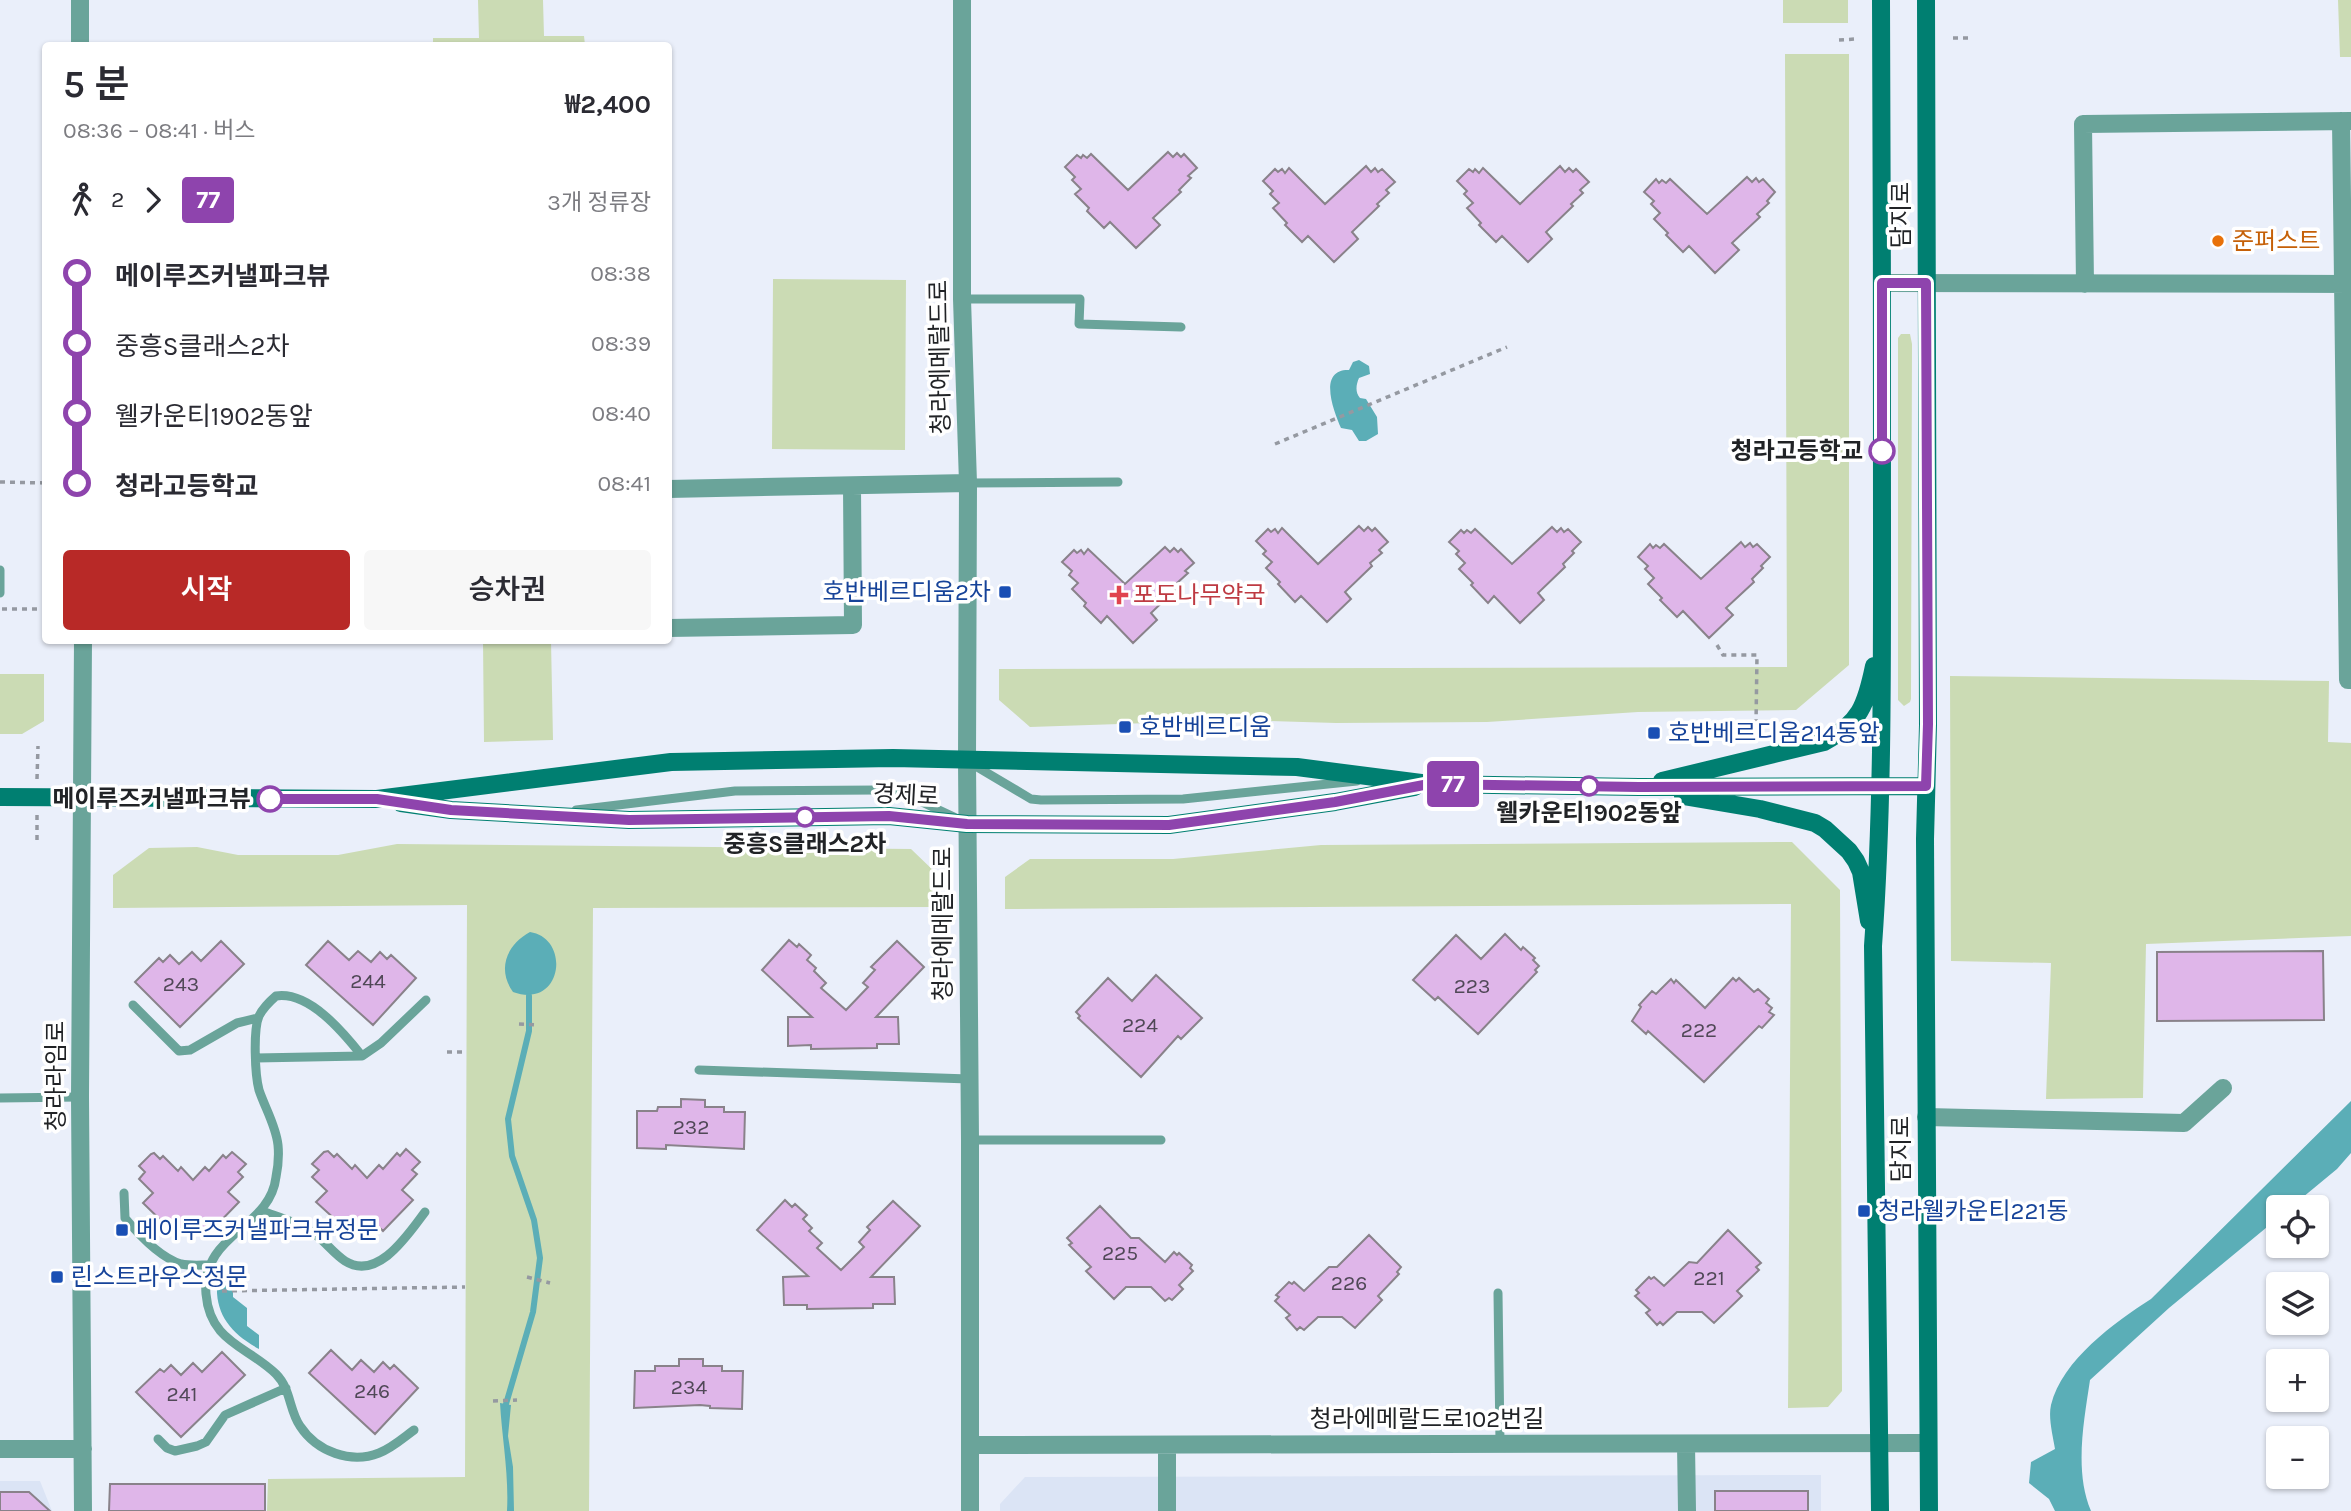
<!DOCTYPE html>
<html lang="ko">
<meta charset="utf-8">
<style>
body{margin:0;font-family:Karla,"Noto Sans KR",sans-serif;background:#f7f7f7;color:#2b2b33;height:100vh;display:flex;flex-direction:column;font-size:26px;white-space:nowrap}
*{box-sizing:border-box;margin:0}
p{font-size:23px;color:#7c7c81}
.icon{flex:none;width:38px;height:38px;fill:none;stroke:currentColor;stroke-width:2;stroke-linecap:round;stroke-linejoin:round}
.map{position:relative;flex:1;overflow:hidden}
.panel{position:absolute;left:42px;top:42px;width:630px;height:602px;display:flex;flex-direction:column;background:#fff;border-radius:7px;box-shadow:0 2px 5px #0004}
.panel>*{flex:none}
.badge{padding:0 14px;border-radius:5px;font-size:24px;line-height:46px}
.tools{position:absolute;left:2266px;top:1195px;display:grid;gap:14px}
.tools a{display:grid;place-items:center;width:63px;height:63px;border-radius:7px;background:#fff;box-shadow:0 2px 5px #0004;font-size:35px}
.map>.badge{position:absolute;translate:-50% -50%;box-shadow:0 0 0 4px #fff}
.legs{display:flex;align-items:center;gap:10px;height:77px;padding:0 21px;font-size:23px}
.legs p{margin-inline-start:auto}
.head{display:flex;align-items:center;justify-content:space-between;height:119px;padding:0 21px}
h1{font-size:38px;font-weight:600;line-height:52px}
.primary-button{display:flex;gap:14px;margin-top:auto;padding:14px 21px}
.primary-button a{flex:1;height:80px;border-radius:7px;background:#b82927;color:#fff;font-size:28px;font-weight:600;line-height:80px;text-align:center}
.primary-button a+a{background:#f7f7f7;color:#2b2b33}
ul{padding:0 21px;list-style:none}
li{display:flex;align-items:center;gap:24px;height:70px;font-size:26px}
li i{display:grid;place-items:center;width:10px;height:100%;margin:0 9px;background:currentColor}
li i::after{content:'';width:18px;height:18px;margin:-9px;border:5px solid;border-radius:50%;background:#fff}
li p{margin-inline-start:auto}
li:first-child i{background:linear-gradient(#0000 50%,currentColor 0)}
li:last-child i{background:linear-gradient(currentColor 50%,#0000 0)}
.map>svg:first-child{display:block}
.built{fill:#dbe4f5}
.green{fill:#cbdbb4}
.water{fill:#5baeb7}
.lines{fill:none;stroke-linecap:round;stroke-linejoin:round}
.stream{stroke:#5baeb7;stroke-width:6}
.building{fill:#dfb6e9;stroke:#89828a;stroke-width:2}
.path{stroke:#9599a1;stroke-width:3.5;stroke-dasharray:5 5;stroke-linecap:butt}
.lane{stroke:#6aa49a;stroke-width:9}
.street{stroke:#6aa49a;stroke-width:18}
.secondary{stroke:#007f71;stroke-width:18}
.line-1-casing{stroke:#fff;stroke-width:16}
.line-1{stroke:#8e44ad;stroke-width:10}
.food-dot{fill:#e8710a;stroke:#fff;stroke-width:2.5}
.stop-1-dot{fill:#fff;stroke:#8e44ad;stroke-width:3.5}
.transit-dot{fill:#1a4fb4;stroke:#fff;stroke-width:2.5}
.health-dot{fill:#e0444e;stroke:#fff;stroke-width:2.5}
.labels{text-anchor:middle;stroke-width:7;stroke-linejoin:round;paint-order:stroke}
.number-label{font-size:21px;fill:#504857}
.street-label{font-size:24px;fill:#212326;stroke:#fff}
.food-label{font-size:24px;fill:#c56008;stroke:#fff;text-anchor:start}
.stop-label{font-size:24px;font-weight:bold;fill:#212326;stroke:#fff;text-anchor:end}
.transit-label{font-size:24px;fill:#164399;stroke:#fff;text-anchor:start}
.health-label{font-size:24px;fill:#be3a42;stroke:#fff;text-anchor:start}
</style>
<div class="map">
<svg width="2351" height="1511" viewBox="0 0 2351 1511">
<rect width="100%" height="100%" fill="#eaeffa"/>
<path class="built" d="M 1821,1475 L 1821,1511 L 1000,1511 L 1000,1504 L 1025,1477 Z
M 0,1481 L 40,1481 L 52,1511 L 0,1511 Z"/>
<path class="green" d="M 478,0 L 543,0 L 544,36 L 584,36 L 585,45 L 433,45 L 433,38 L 479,38 Z
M 1783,0 L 1848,0 L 1848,23 L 1783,23 Z
M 2338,0 L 2351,0 L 2351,57 L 2340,57 Z
M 1785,54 L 1849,54 L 1849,665 L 1796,710 L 1638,712 L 1487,722 L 1336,723 L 1238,720 L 1030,727 L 999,700 L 999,669 L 1787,667 Z
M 773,279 L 906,280 L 905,450 L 772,449 Z
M 1901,334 L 1910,334 L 1912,344 L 1911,699 L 1910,702 L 1904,706 L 1898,700 L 1898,338 Z
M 483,641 L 551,641 L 553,740 L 484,742 Z
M 0,674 L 44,674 L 44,721 L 22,734 L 0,734 Z
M 1950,676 L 2329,681 L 2328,742 L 2351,743 L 2351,936 L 2146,944 L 2143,1098 L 2046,1099 L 2051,963 L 1951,961 Z
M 1792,842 L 1840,890 L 1842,1391 L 1828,1407 L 1788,1408 L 1791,904 L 1005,909 L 1005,877 L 1030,859 L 1173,859 L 1321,845 Z
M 397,844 L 911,849 L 936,873 L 936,907 L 593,908 L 589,1511 L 267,1511 L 268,1479 L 465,1477 L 467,905 L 113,908 L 113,875 L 149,848 L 197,847 L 238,855 L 338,855 Z"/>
<path class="water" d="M 1359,360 L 1369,366 L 1370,374 L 1359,378 C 1356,385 1355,392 1360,398 L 1366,399 L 1377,417 L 1378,434 L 1366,441 L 1359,441 L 1352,430 L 1341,428 C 1334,412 1317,369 1349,370 L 1353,362 Z
M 530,932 C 571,938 563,1010 513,992 C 497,970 506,945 530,932 Z
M 2351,1101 L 2351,1153 L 2337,1169 L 2291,1207 L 2278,1208 L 2278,1218 L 2169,1308 L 2090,1380 C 2084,1421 2074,1471 2091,1511 L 2055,1511 L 2049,1499 L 2029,1483 L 2031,1462 L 2055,1449 C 2053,1436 2048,1418 2051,1405 C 2062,1360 2115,1322 2151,1299 Z
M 233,1264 L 233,1297 L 247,1308 L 247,1326 L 259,1335 L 259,1349 C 226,1331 211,1308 219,1270 Z
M 500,1403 L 511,1405 L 508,1436 L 513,1467 L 514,1511 L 507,1511 C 509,1474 502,1439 500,1403 Z"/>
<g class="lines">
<path class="stream" d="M 506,1404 L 533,1312 L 540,1258 L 534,1220 L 512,1156 L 508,1119 L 529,1031 L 529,996"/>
</g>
<path class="building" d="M 1168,152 L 1173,157 L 1177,153 L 1181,157 L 1184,154 L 1197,168 L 1188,176 L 1191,178 L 1179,190 L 1181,192 L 1153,218 L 1160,225 L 1136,248 L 1110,222 L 1104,228 L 1087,211 L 1089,208 L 1075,194 L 1081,189 L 1072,180 L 1075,177 L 1065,167 L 1077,155 L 1081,158 L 1083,155 L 1087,158 L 1091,154 L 1128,190 Z
M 1366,166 L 1371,172 L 1375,168 L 1378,172 L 1382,169 L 1395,182 L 1386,190 L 1389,193 L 1377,204 L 1379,206 L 1352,232 L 1358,239 L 1334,262 L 1308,236 L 1302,242 L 1285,225 L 1287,223 L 1273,208 L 1279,203 L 1270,194 L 1273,191 L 1263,181 L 1275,169 L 1278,172 L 1282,169 L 1285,173 L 1289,168 L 1325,204 Z
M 1560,166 L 1565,172 L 1569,168 L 1573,172 L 1576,169 L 1589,182 L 1580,190 L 1583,193 L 1571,204 L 1573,206 L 1546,232 L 1552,239 L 1528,262 L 1502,236 L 1496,242 L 1479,225 L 1481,223 L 1467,208 L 1473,203 L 1464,194 L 1467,191 L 1457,181 L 1469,169 L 1473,172 L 1475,169 L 1479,173 L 1483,168 L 1520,204 Z
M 1747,177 L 1752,182 L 1756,178 L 1759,182 L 1763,179 L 1775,192 L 1767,201 L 1769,203 L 1757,214 L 1760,217 L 1732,243 L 1739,250 L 1715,273 L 1689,246 L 1683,252 L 1666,235 L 1668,233 L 1654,219 L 1660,213 L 1651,204 L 1654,201 L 1644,192 L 1656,179 L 1659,183 L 1662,180 L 1666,183 L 1670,179 L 1707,214 Z
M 1359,526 L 1364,531 L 1368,527 L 1372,531 L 1375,528 L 1388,542 L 1379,550 L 1382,553 L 1370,563 L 1372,566 L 1345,592 L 1351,599 L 1327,622 L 1301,596 L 1295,602 L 1278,584 L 1280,582 L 1266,568 L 1272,562 L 1263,554 L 1266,551 L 1256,541 L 1268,529 L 1271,532 L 1275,529 L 1278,533 L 1282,528 L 1318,564 Z
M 1552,527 L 1557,532 L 1561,528 L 1564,532 L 1568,529 L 1581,542 L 1572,551 L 1574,553 L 1563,564 L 1565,567 L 1538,593 L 1544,600 L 1520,623 L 1494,596 L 1488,603 L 1471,585 L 1473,583 L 1459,569 L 1465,563 L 1456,554 L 1459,551 L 1449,542 L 1461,530 L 1464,533 L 1467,530 L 1471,533 L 1475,529 L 1512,564 Z
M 1741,542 L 1745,547 L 1750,543 L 1753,547 L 1757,544 L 1770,557 L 1761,566 L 1763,568 L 1752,579 L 1754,582 L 1726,608 L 1733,615 L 1709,638 L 1683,611 L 1677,617 L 1660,600 L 1662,598 L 1648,584 L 1654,578 L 1645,569 L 1648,566 L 1638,557 L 1650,544 L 1653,548 L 1656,545 L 1660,548 L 1664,544 L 1701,579 Z
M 1165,547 L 1170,552 L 1174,548 L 1178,552 L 1181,549 L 1194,563 L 1185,571 L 1188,573 L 1176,584 L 1178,587 L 1151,613 L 1157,620 L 1133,643 L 1107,616 L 1101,623 L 1084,606 L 1086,603 L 1072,589 L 1078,583 L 1069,575 L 1072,571 L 1062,562 L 1074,550 L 1077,553 L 1081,550 L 1084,554 L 1088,549 L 1125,584 Z
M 1505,934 L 1521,950 L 1523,947 L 1535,958 L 1533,960 L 1539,966 L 1535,970 L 1537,972 L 1478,1034 L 1438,997 L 1435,1000 L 1413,980 L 1456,935 L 1481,959 Z
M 789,940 L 797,947 L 799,944 L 811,955 L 807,960 L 816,968 L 814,971 L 826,983 L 821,988 L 846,1010 L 868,987 L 863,983 L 875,970 L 871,967 L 897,941 L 924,967 L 876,1017 L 898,1017 L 899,1044 L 877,1044 L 877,1048 L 811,1049 L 811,1045 L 788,1046 L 788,1017 L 812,1017 L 762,970 Z
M 221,941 L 244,964 L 180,1027 L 135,982 L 159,958 L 163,962 L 170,955 L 179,964 L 192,952 L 201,961 Z
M 328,941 L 349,960 L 358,951 L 371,962 L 380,952 L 387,959 L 391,955 L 416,978 L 373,1025 L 306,965 Z
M 2323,951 L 2324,1020 L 2157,1021 L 2157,952 Z
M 1156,975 L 1202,1018 L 1181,1039 L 1178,1036 L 1141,1077 L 1078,1018 L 1080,1016 L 1076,1012 L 1108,978 L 1132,1001 Z
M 1733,978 L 1736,981 L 1739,978 L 1754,992 L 1758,989 L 1769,999 L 1766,1003 L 1772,1008 L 1769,1012 L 1774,1015 L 1762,1028 L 1759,1026 L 1704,1082 L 1648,1031 L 1646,1034 L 1632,1021 L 1641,1007 L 1639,1005 L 1652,991 L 1656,994 L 1671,979 L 1674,983 L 1676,980 L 1705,1008 Z
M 681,1099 L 705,1100 L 705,1107 L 724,1107 L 724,1112 L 745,1112 L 744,1149 L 666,1145 L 666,1149 L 637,1148 L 637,1111 L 657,1111 L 658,1107 L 681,1107 Z
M 406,1149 L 420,1162 L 412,1170 L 417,1174 L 402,1190 L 413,1200 L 383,1231 L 380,1228 L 376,1231 L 365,1221 L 356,1231 L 352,1227 L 348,1231 L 316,1202 L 327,1191 L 312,1177 L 319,1170 L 312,1164 L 324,1152 L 328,1151 L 334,1157 L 337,1154 L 352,1169 L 355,1165 L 367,1178 L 379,1165 L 383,1169 L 397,1153 L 400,1156 Z
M 232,1152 L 246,1164 L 238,1172 L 243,1177 L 228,1192 L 239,1202 L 209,1233 L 206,1230 L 202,1233 L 191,1223 L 182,1233 L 178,1229 L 174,1233 L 143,1203 L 153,1193 L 139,1179 L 145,1172 L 139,1166 L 151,1154 L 154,1153 L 160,1159 L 163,1156 L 178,1171 L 181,1167 L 193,1180 L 205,1167 L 209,1171 L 223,1155 L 226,1158 Z
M 785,1200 L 792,1207 L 795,1204 L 807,1215 L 803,1219 L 812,1228 L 809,1231 L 822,1243 L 817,1248 L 841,1270 L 864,1247 L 859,1242 L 870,1230 L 867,1227 L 893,1201 L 920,1226 L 871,1277 L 894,1277 L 895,1304 L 873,1304 L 873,1308 L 807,1309 L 807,1305 L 784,1305 L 783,1277 L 808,1276 L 757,1230 Z
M 1100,1206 L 1131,1238 L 1139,1238 L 1165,1262 L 1174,1252 L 1177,1255 L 1179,1253 L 1192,1265 L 1190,1268 L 1193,1271 L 1179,1285 L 1183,1289 L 1172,1300 L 1169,1298 L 1165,1301 L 1151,1287 L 1126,1287 L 1114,1299 L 1086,1271 L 1091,1267 L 1069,1245 L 1072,1243 L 1067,1238 Z
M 1728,1230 L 1761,1263 L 1756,1267 L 1759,1270 L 1737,1291 L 1742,1296 L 1714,1323 L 1702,1312 L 1677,1312 L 1663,1325 L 1660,1322 L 1657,1325 L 1646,1313 L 1650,1310 L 1635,1296 L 1639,1293 L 1636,1290 L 1649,1277 L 1651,1279 L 1654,1277 L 1664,1286 L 1689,1262 L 1697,1263 Z
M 1369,1235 L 1401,1267 L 1397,1272 L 1399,1274 L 1378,1296 L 1382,1300 L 1355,1328 L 1342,1317 L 1318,1317 L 1304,1330 L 1300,1327 L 1297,1330 L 1286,1318 L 1290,1315 L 1275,1301 L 1279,1297 L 1276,1295 L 1289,1282 L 1292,1284 L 1294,1282 L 1304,1291 L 1329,1267 L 1337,1267 Z
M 331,1350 L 352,1370 L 361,1360 L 374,1372 L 383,1362 L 390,1369 L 394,1365 L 418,1388 L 375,1434 L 309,1373 Z
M 222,1352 L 245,1375 L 181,1437 L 136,1392 L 160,1369 L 164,1372 L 171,1365 L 181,1375 L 193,1363 L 202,1372 Z
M 679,1359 L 703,1359 L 703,1366 L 722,1366 L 722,1371 L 743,1371 L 742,1409 L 710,1408 L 710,1406 L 700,1405 L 634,1408 L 635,1371 L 655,1371 L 655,1366 L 679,1366 Z
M 110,1484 L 265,1484 L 265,1511 L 109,1511 Z
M 1715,1491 L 1808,1491 L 1808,1511 L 1715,1511 Z
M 0,1492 L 29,1492 L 50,1511 L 0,1511 Z"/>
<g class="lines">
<path class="path" d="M 1953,38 L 1970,38
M 1839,40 L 1856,39
M 1275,444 L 1507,347
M 0,482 L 46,483
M 2,609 L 46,609
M 1717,645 L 1723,655 L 1757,655 L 1756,724
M 37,779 L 38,746
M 37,815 L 37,841
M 519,1024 L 538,1025
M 447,1052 L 466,1052
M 527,1277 L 550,1283
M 222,1291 L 465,1287
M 493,1401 L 517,1400"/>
<path class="lane" d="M 962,299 L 1080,299 L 1079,324 L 1181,327
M 968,483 L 1118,482
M 0,570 L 0,593
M 972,764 L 1031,799 L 1041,800 L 1183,799 L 1357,781
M 576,810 L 735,791 L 878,790 L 896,790 L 954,817
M 133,1005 L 179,1051 L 190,1050 L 237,1023 L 258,1018
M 362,1056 C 343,1032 309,991 276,996 C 269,1002 263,1008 259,1016 C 253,1030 255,1075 259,1090 C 265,1108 276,1126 278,1145 C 279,1155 278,1167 276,1177 C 270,1229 201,1233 206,1294 C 210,1342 247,1346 276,1374 C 291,1389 289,1410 300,1426 C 317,1452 351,1464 379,1453 C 392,1448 403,1438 414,1430
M 256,1058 L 362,1056 L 381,1043 L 426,1000
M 699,1070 L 969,1079
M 0,1098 L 80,1097
M 970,1140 L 1161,1140
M 124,1193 L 125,1218 C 139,1235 159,1257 181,1264 C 190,1266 200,1265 209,1265
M 262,1211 C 278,1217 297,1222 312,1232 C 324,1240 333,1253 345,1261 C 378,1282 409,1233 425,1212
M 1498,1293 L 1500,1443
M 158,1439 L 167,1448 L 175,1451 L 197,1446 L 206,1442 L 225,1415 L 286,1388"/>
<path class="street" d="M 962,0 L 962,299 L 968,483 L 967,761 L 970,1140 L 970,1511
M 80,46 L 80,0
M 2341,121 L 2348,680 L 2351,680
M 1882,283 L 2351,284
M 2085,284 L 2083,124 L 2350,121
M 668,489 L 968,483
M 668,628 L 853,625 L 852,486
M 83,640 L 80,1097 L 83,1511
M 1926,1117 L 2184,1123 L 2223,1088
M 1686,1444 L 1687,1511
M 971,1445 L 1928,1443
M 0,1449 L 83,1449
M 1167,1511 L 1167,1445"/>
<path class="secondary" d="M 1926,0 L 1928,725 L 1925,839 L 1929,1511
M 1662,781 L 1824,742 C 1860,723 1866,705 1874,666
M 1683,796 L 1760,809 L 1815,823 L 1825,829 L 1849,851 L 1856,861 L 1861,872 L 1869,921
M 0,797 L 377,799 L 671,762 L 893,758 L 1297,767 L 1429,784 L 1639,787 L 1926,786
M 401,803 L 451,810 L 629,820 L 889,816 L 967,824 L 1169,825 L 1335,802 L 1415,787
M 1880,1511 L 1873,946 C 1883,806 1882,664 1882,524 C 1882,349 1882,175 1881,0"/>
</g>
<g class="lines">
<defs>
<path id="line-1" d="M 270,799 L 377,799 L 451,810 L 629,820 L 889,816 L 967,824 L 1169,825 L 1335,802 L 1429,784 L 1639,787 L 1926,786 L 1928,724 L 1926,283 L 1882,283 L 1882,451"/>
</defs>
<use href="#line-1" class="line-1-casing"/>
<use href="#line-1" class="line-1"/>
</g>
<circle class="food-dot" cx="2218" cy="241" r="7"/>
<g class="stop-1-dot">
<circle cx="1882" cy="451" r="12"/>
<circle cx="1589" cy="786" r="9"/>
<circle cx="270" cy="799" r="12"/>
<circle cx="805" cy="817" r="9"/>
</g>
<g class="transit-dot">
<rect x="998" y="585" width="14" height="14" rx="3.5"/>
<rect x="1118" y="720" width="14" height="14" rx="3.5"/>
<rect x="1647" y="726" width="14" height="14" rx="3.5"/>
<rect x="1857" y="1204" width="14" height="14" rx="3.5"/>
<rect x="115" y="1223" width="14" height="14" rx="3.5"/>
<rect x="50" y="1270" width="14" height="14" rx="3.5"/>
</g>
<path class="health-dot" d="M1115.5 584.5h7v7h7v7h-7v7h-7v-7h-7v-7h7z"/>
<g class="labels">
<g class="number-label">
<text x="368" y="988">244</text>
<text x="181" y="991">243</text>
<text x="1472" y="993">223</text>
<text x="1140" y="1032">224</text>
<text x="1699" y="1037">222</text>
<text x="691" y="1134">232</text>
<text x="1120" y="1260">225</text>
<text x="1709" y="1285">221</text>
<text x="1349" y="1290">226</text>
<text x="689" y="1394">234</text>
<text x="372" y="1398">246</text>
<text x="182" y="1401">241</text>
</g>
<g class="street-label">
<text transform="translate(1901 215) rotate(-90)" y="8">담지로</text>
<text transform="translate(940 357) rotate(-91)" y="8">청라에메랄드로</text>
<text transform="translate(906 795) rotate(3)" y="8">경제로</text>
<text transform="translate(943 924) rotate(-90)" y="8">청라에메랄드로</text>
<text transform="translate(56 1076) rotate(-90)" y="8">청라라임로</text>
<text transform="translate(1901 1149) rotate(-90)" y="8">담지로</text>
<text x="1427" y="1427">청라에메랄드로102번길</text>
</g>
<g class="food-label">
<text x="2232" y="249">준퍼스트</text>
</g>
<g class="stop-label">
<text x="1863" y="459">청라고등학교</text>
<text x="251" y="807">메이루즈커낼파크뷰</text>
<text x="1589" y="821" text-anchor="middle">웰카운티1902동앞</text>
<text x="805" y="852" text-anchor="middle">중흥S클래스2차</text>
</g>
<g class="transit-label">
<text x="991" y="600" text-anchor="end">호반베르디움2차</text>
<text x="1139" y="735">호반베르디움</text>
<text x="1668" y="741">호반베르디움214동앞</text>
<text x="1878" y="1219">청라웰카운티221동</text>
<text x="136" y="1238">메이루즈커낼파크뷰정문</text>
<text x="71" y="1285">린스트라우스정문</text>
</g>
<g class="health-label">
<text x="1133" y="603">포도나무약국</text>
</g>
</g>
</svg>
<div class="tools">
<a><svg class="icon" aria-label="locate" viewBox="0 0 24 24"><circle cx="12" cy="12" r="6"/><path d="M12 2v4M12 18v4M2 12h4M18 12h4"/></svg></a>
<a><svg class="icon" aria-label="layers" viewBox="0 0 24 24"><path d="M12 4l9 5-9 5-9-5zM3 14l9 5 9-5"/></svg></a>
<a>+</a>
<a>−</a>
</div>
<b class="badge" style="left:1453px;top:784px;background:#8e44ad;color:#fff">77</b>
<section class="panel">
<div class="head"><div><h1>5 분</h1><p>08:36 – 08:41 · 버스</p></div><b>₩2,400</b></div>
<div class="legs"><svg class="icon" aria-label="walk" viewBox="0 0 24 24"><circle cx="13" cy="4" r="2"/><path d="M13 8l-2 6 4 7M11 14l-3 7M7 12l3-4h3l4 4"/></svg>2<svg class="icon" aria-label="forward" viewBox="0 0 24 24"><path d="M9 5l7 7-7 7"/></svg><b class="badge" style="background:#8e44ad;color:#fff">77</b><p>3개 정류장</p></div>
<ul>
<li><i style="color:#8e44ad"></i><b>메이루즈커낼파크뷰</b><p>08:38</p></li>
<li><i style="color:#8e44ad"></i><span>중흥S클래스2차</span><p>08:39</p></li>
<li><i style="color:#8e44ad"></i><span>웰카운티1902동앞</span><p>08:40</p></li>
<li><i style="color:#8e44ad"></i><b>청라고등학교</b><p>08:41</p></li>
</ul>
<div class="primary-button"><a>시작</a><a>승차권</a></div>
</section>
</div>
